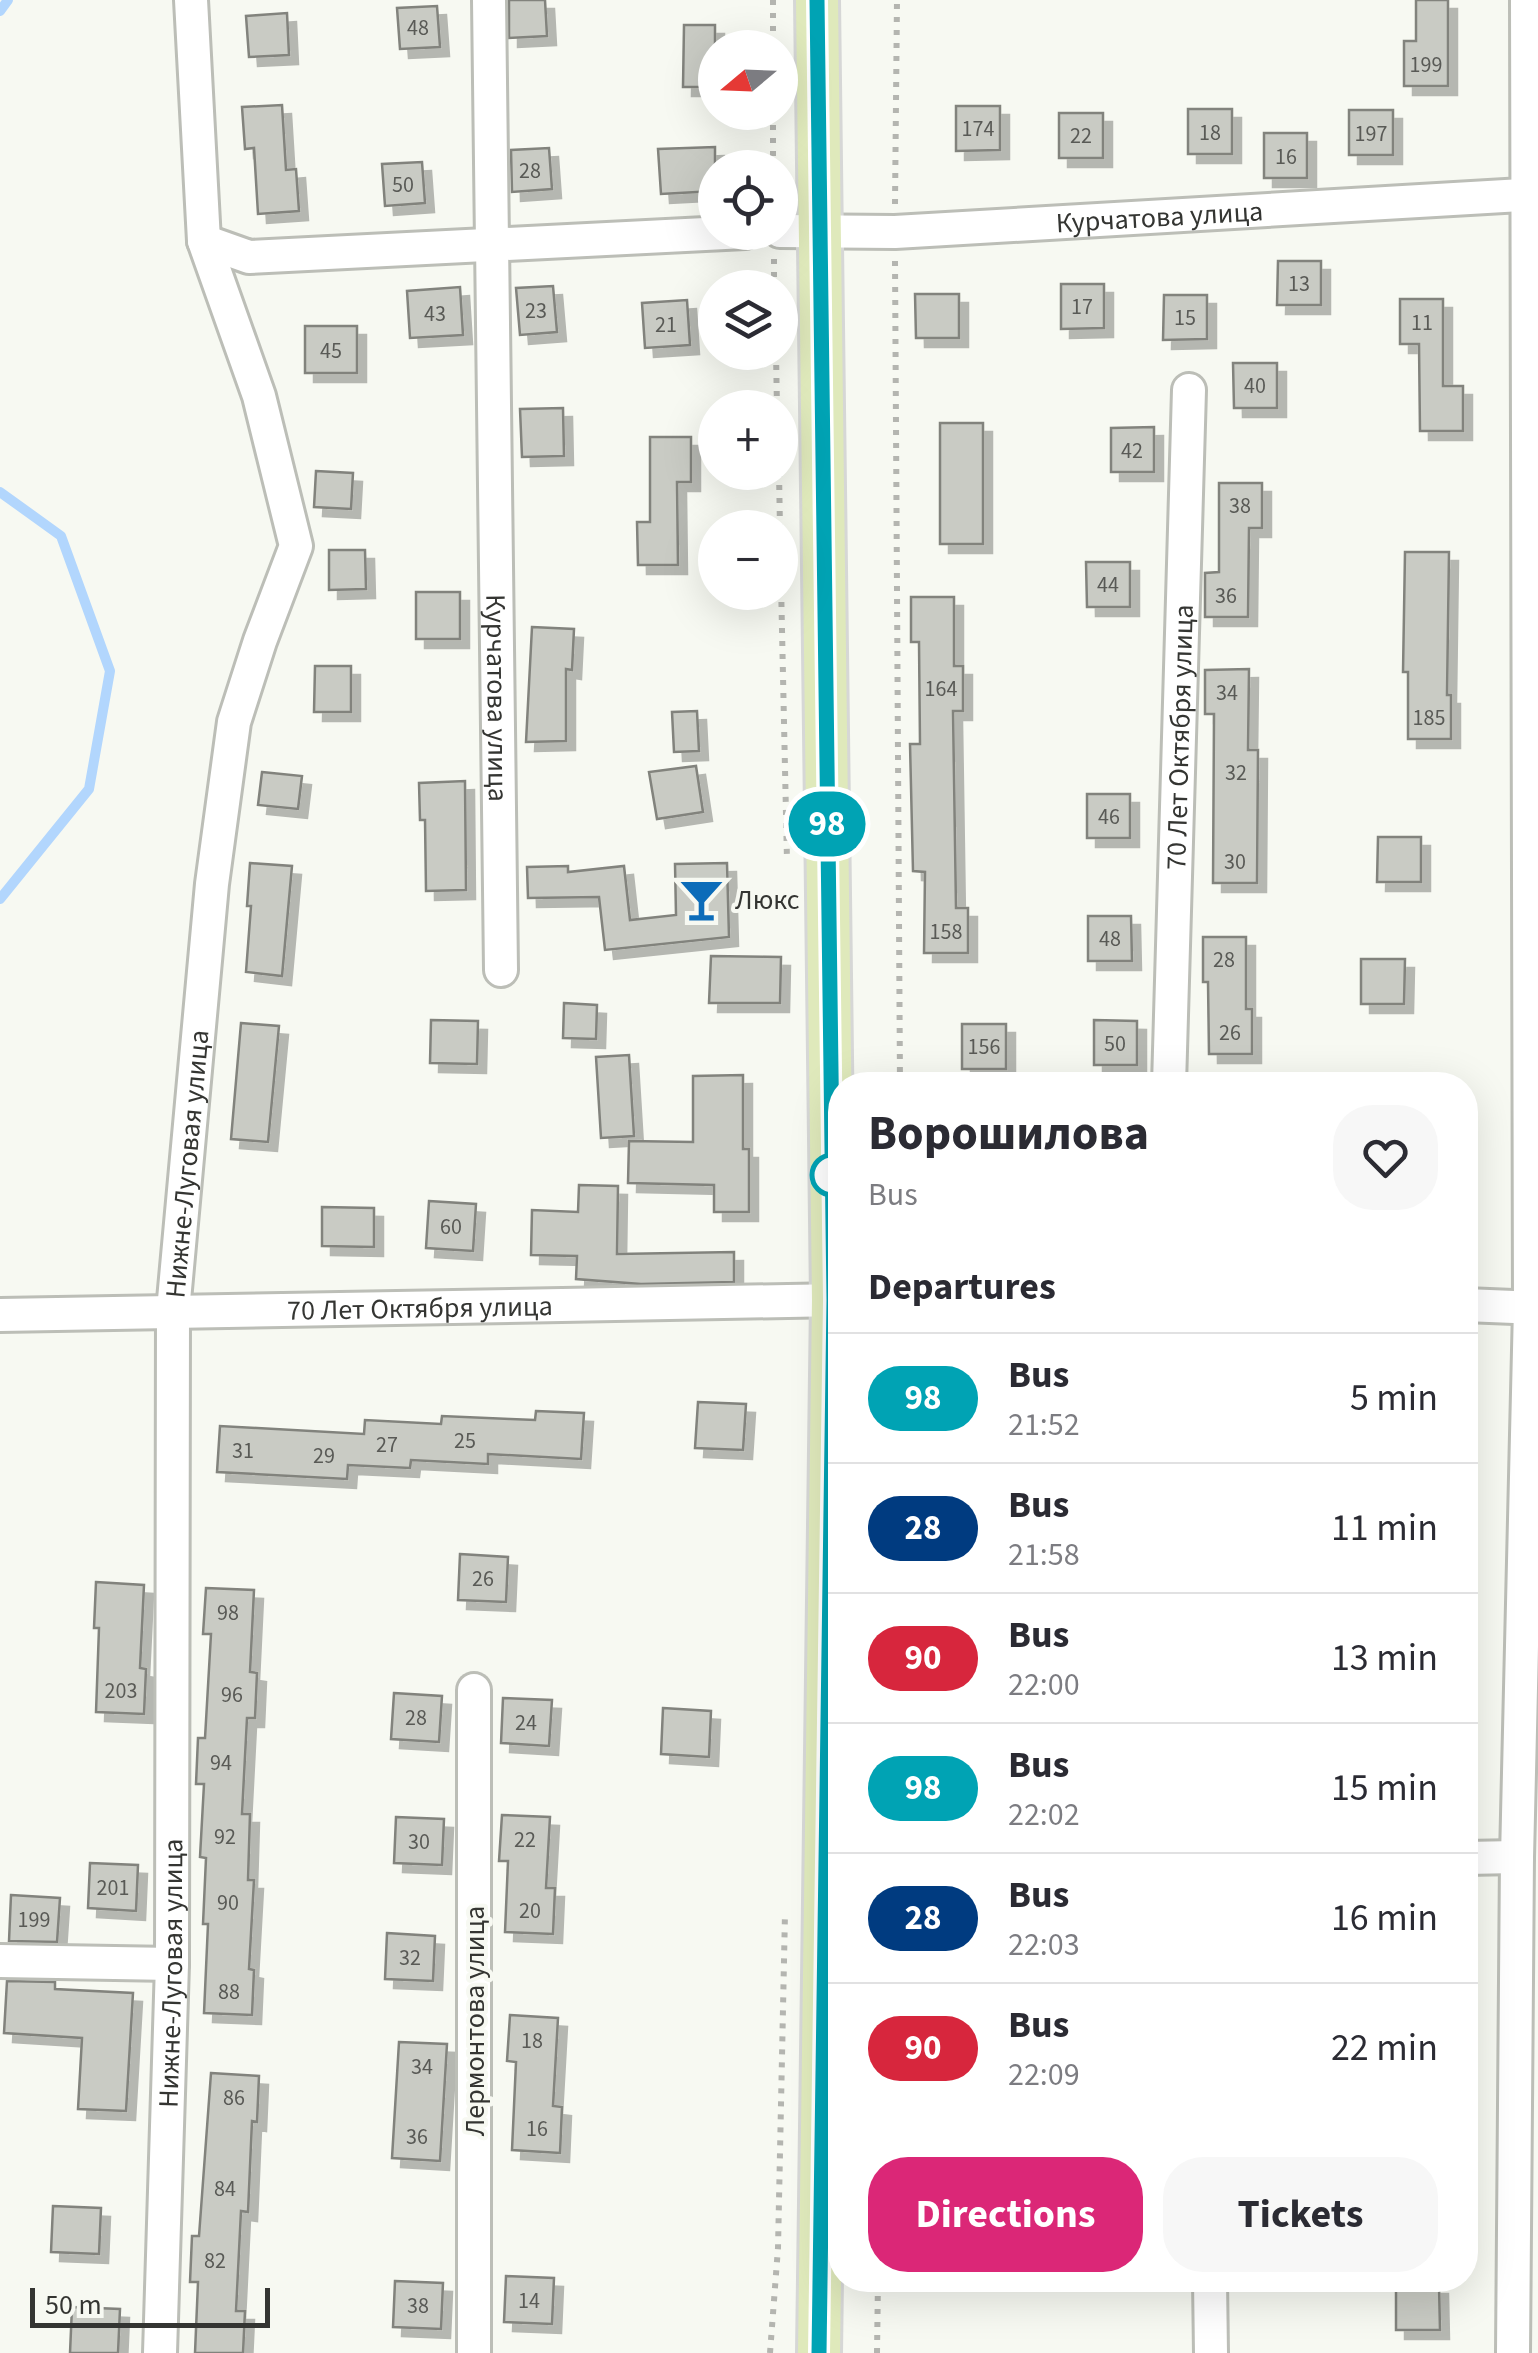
<!DOCTYPE html>
<meta charset="utf-8">
<style>
body{margin:0;font-family:"Source Sans 3",sans-serif;background:#f7f7f7;color:#2b2b33;height:100vh;display:flex;flex-direction:column;font-size:38px;white-space:nowrap}
*{box-sizing:border-box;margin:0}
p{font-size:32px;color:#7c7c81}
.icon{flex:none;width:55px;height:55px;fill:none;stroke:currentColor;stroke-width:2;stroke-linecap:round;stroke-linejoin:round}
.map{position:relative;flex:1;overflow:hidden}
.details{position:absolute;left:828px;top:1072px;width:650px;height:1220px;display:flex;flex-direction:column;background:#fff;border-radius:40px;box-shadow:0 10px 40px #0002}
.details>*{flex:none}
.badge{padding:0 20px;border-radius:32px;font-size:35px;line-height:65px}
.needle{width:65px;rotate:251deg}
.buttons{position:absolute;left:698px;top:30px;display:grid;gap:20px}
.buttons a{display:grid;place-items:center;width:100px;height:100px;border-radius:50%;background:#fff;box-shadow:0 10px 40px #0002;font-size:50px}
.scale{position:absolute;left:30px;bottom:25px;width:240px;box-sizing:border-box;padding-left:10px;border:5px solid #343532;border-top:0;font-size:28px;line-height:35px;white-space:nowrap;color:#343532;-webkit-text-stroke:8px #f7f9f2;paint-order:stroke}
.map>.badge{position:absolute;translate:-50% -50%;box-shadow:0 0 0 5px #fff}
h2{padding:0 40px;font-size:38px;line-height:90px}
.round{display:grid;place-items:center;flex:none;width:105px;height:105px;border-radius:40px;background:#f7f7f7}
.headline{display:flex;align-items:center;justify-content:space-between;height:170px;padding:0 40px}
h1{font-size:48px;font-weight:700;line-height:75px}
.action{display:flex;gap:20px;margin-top:auto;padding:20px 40px}
.action a{flex:1;height:115px;border-radius:40px;background:#db2777;color:#fff;font-size:40px;font-weight:700;line-height:115px;text-align:center}
.action a+a{background:#f7f7f7;color:#2b2b33}
ul{padding:0;list-style:none}
li{display:flex;align-items:center;gap:30px;height:130px;padding:0 40px;border-top:2px solid #e1e1e2}
li div{flex:1}
li b{display:block;font-size:38px}
li em{font-style:normal}
li .badge{min-width:110px;font-weight:700;text-align:center}
.map>svg:first-child{display:block}
.lines{fill:none;stroke-linecap:round;stroke-linejoin:round}
.stream{stroke:#b2d6fd;stroke-width:10}
.building{fill:#c9cbc4;stroke:#82837d;stroke-width:2.5;filter:url(#shadow)}
.minor-casing{stroke:#bcbeb7;stroke-width:38}
.major-casing{stroke:#d6d7d6;stroke-width:48}
.path{stroke:#b4b5b0;stroke-width:6;stroke-dasharray:5 8;stroke-linecap:butt}
.minor{stroke:#fff;stroke-width:32}
.major{stroke:#dfe9bb;stroke-width:42}
.line-casing{stroke:#fff;stroke-width:22}
.line{stroke:#00a3b4;stroke-width:15}
.stop-dot{fill:#fff;stroke:#00a3b4;stroke-width:5}
.labels{text-anchor:middle;stroke-width:8;stroke-linejoin:round;paint-order:stroke}
.number-label{font-size:22px;fill:#595a56}
.street-label{font-size:28px;fill:#343532;stroke:#f7f9f2}
.poi-label{font-size:28px;fill:#343532;stroke:#f7f9f2;text-anchor:start}
</style>
<div class="map">
<svg width="1538" height="2353" viewBox="0 0 1538 2353">
<defs>
<filter id="shadow"><feDropShadow dx="9" dy="9" stdDeviation="0" flood-color="#0004"/></filter>
</defs>
<rect width="100%" height="100%" fill="#f7f9f2"/>
<g class="lines">
<path class="stream" d="M 0,11 L 8,0
M 0,492 L 61,536 L 110,671 L 89,789 L 0,899"/>
</g>
<path class="building" d="M 509,0 L 545,0 L 547,36 L 509,38 Z
M 1416,0 L 1448,0 L 1448,86 L 1404,86 L 1404,41 L 1416,41 Z
M 437,6 L 440,47 L 400,49 L 397,8 Z
M 287,13 L 289,55 L 249,57 L 246,16 Z
M 684,25 L 715,25 L 715,87 L 683,87 Z
M 282,105 L 286,170 L 296,169 L 299,211 L 258,214 L 254,148 L 245,149 L 242,107 Z
M 956,106 L 1000,106 L 1000,150 L 956,151 Z
M 1188,109 L 1232,109 L 1232,154 L 1188,154 Z
M 1349,110 L 1393,110 L 1393,155 L 1349,155 Z
M 1059,113 L 1103,113 L 1103,158 L 1059,158 Z
M 1264,133 L 1307,133 L 1307,178 L 1264,178 Z
M 715,147 L 715,191 L 661,194 L 658,149 Z
M 549,148 L 552,189 L 512,192 L 511,150 Z
M 422,162 L 425,203 L 385,206 L 382,164 Z
M 1278,261 L 1321,261 L 1321,305 L 1277,305 Z
M 1061,284 L 1104,284 L 1104,328 L 1061,329 Z
M 553,286 L 557,332 L 520,335 L 516,288 Z
M 460,287 L 463,335 L 410,338 L 407,291 Z
M 915,294 L 959,294 L 959,338 L 916,338 Z
M 1164,295 L 1207,295 L 1207,339 L 1163,340 Z
M 1400,299 L 1443,299 L 1443,386 L 1463,386 L 1463,431 L 1420,431 L 1419,344 L 1400,344 Z
M 687,300 L 690,345 L 645,348 L 642,303 Z
M 305,326 L 357,326 L 357,373 L 305,373 Z
M 1233,363 L 1277,363 L 1277,408 L 1234,408 Z
M 563,408 L 564,456 L 522,457 L 520,409 Z
M 940,423 L 983,423 L 983,544 L 940,544 Z
M 1154,427 L 1154,472 L 1111,472 L 1111,428 Z
M 650,437 L 691,437 L 691,482 L 677,482 L 678,565 L 638,565 L 637,522 L 650,522 Z
M 316,471 L 353,473 L 351,509 L 314,507 Z
M 1219,483 L 1262,483 L 1262,528 L 1249,528 L 1248,617 L 1205,617 L 1205,573 L 1219,572 Z
M 329,550 L 365,550 L 366,589 L 329,590 Z
M 1405,552 L 1449,552 L 1447,695 L 1451,695 L 1451,739 L 1408,739 L 1408,672 L 1403,672 Z
M 1086,562 L 1130,562 L 1130,607 L 1087,607 Z
M 416,592 L 460,592 L 460,639 L 416,639 Z
M 911,597 L 954,597 L 954,666 L 963,666 L 963,711 L 953,711 L 956,908 L 968,908 L 968,953 L 924,953 L 925,872 L 913,871 L 910,744 L 920,744 L 919,642 L 911,642 Z
M 532,627 L 574,629 L 572,670 L 566,669 L 566,741 L 526,742 Z
M 315,666 L 351,666 L 351,712 L 314,712 Z
M 1249,669 L 1248,750 L 1258,750 L 1257,883 L 1213,883 L 1214,714 L 1205,714 L 1205,670 Z
M 697,711 L 699,751 L 674,752 L 672,712 Z
M 696,766 L 703,812 L 657,819 L 649,772 Z
M 262,772 L 302,776 L 298,809 L 258,805 Z
M 465,781 L 466,890 L 426,891 L 425,820 L 420,820 L 419,783 Z
M 1087,794 L 1130,794 L 1130,838 L 1087,838 Z
M 1378,837 L 1421,837 L 1421,882 L 1377,882 Z
M 250,863 L 292,866 L 282,976 L 246,972 L 251,906 L 247,906 Z
M 727,863 L 729,937 L 605,950 L 599,897 L 528,898 L 527,867 L 568,866 L 568,872 L 624,866 L 630,920 L 676,915 L 675,864 Z
M 1088,916 L 1131,916 L 1132,961 L 1088,961 Z
M 1203,937 L 1246,937 L 1246,1009 L 1252,1009 L 1252,1054 L 1209,1054 L 1208,982 L 1203,982 Z
M 711,956 L 781,957 L 780,1003 L 709,1003 Z
M 1361,959 L 1405,959 L 1404,1004 L 1361,1004 Z
M 564,1003 L 597,1005 L 596,1039 L 563,1038 Z
M 431,1020 L 478,1021 L 477,1064 L 430,1063 Z
M 1094,1020 L 1137,1021 L 1137,1065 L 1094,1065 Z
M 241,1023 L 279,1026 L 268,1142 L 231,1139 Z
M 962,1024 L 1006,1024 L 1006,1069 L 962,1069 Z
M 629,1055 L 634,1136 L 601,1138 L 596,1057 Z
M 743,1075 L 743,1149 L 749,1149 L 749,1212 L 714,1212 L 714,1185 L 628,1183 L 629,1141 L 693,1142 L 693,1076 Z
M 579,1185 L 618,1186 L 617,1254 L 734,1252 L 734,1282 L 641,1284 L 576,1279 L 577,1256 L 531,1255 L 532,1210 L 578,1212 Z
M 429,1201 L 476,1204 L 473,1251 L 426,1248 Z
M 322,1207 L 374,1208 L 374,1247 L 322,1246 Z
M 698,1402 L 746,1404 L 743,1450 L 695,1448 Z
M 536,1411 L 584,1413 L 581,1459 L 488,1454 L 488,1464 L 411,1460 L 410,1468 L 348,1465 L 347,1479 L 217,1472 L 220,1426 L 364,1434 L 365,1420 L 441,1424 L 442,1416 L 535,1420 Z
M 460,1554 L 508,1557 L 506,1602 L 458,1600 Z
M 96,1582 L 144,1585 L 140,1668 L 146,1669 L 144,1714 L 96,1712 L 99,1628 L 94,1628 Z
M 206,1588 L 254,1590 L 250,1672 L 257,1673 L 255,1718 L 247,1718 L 242,1814 L 250,1814 L 248,1880 L 254,1880 L 249,1969 L 254,1970 L 252,2015 L 204,2013 L 208,1924 L 203,1924 L 206,1858 L 200,1857 L 204,1784 L 196,1784 L 198,1738 L 205,1738 L 211,1634 L 203,1634 Z
M 394,1693 L 442,1696 L 439,1742 L 391,1739 Z
M 503,1698 L 552,1700 L 549,1746 L 501,1743 Z
M 663,1708 L 711,1711 L 709,1757 L 661,1754 Z
M 502,1815 L 550,1817 L 546,1888 L 555,1888 L 553,1934 L 505,1932 L 508,1861 L 499,1861 Z
M 396,1817 L 444,1819 L 442,1865 L 394,1863 Z
M 90,1863 L 138,1865 L 136,1911 L 88,1908 Z
M 11,1895 L 60,1898 L 57,1942 L 9,1941 Z
M 387,1933 L 435,1936 L 433,1981 L 385,1979 Z
M 7,1981 L 55,1982 L 55,1989 L 133,1993 L 126,2111 L 78,2109 L 82,2038 L 4,2033 Z
M 510,2015 L 558,2018 L 553,2106 L 562,2107 L 560,2153 L 512,2150 L 516,2062 L 507,2061 Z
M 399,2042 L 447,2044 L 440,2161 L 392,2158 Z
M 211,2073 L 259,2076 L 257,2122 L 252,2121 L 248,2212 L 241,2211 L 236,2311 L 245,2311 L 243,2353 L 195,2353 L 198,2282 L 190,2282 L 192,2236 L 199,2236 Z
M 53,2206 L 101,2208 L 99,2254 L 51,2252 Z
M 506,2276 L 554,2278 L 552,2324 L 504,2322 Z
M 395,2281 L 443,2283 L 441,2329 L 393,2327 Z
M 1396,2285 L 1439,2285 L 1440,2330 L 1396,2330 Z
M 72,2307 L 120,2309 L 118,2353 L 70,2353 Z"/>
<g class="lines">
<defs>
<g id="minor">
<path id="s1" d="M 489,0 L 501,970"/>
<path id="s2" d="M 780,231 L 895,232 L 1538,194"/>
<path d="M 204,241 L 249,257 L 745,232"/>
<path id="s3" d="M 1169,1085 L 1189,390"/>
<path d="M 1465,1305 L 1538,1308"/>
<path id="s4" d="M 0,1315 L 840,1300"/>
<path d="M 1465,1858 L 1517,1857"/>
<path d="M 0,1961 L 172,1964"/>
<path d="M 1210,2280 L 1211,2353"/>
<path id="s5" d="M 160,2353 L 172,1964 L 173,1311 L 212,884 L 234,722 L 260,641 L 296,546 L 259,396 L 204,241 L 191,0"/>
<path d="M 474,2353 L 474,1690"/>
<path d="M 1513,2353 L 1517,1857 L 1530,1308 L 1527,0"/>
</g>
<path id="major" d="M 817,0 L 833,1300 L 819,2353"/>
</defs>
<use href="#minor" class="minor-casing"/>
<use href="#major" class="major-casing"/>
<path class="path" d="M 773,0 L 773,48
M 773,112 L 773,168
M 895,204 L 897,0
M 774,259 L 774,288
M 895,261 L 900,1085
M 776,352 L 777,408
M 779,472 L 780,528
M 780,537 L 787,861
M 770,2353 L 778,2248 L 785,1913
M 877,2353 L 878,2280"/>
<use href="#minor" class="minor"/>
<use href="#major" class="major"/>
</g>
<g class="lines">
<defs>
<path id="line" d="M 817,0 L 834,1300 L 819,2353"/>
</defs>
<use href="#line" class="line-casing"/>
<use href="#line" class="line"/>
</g>
<defs>
<symbol id="bar-bare" viewBox="-9 -9 18 18"><path d="M-6-5H6L.8 .8V4.5H3.5V6h-7V4.5H-.8V.8Z" fill="#0c6cb9" stroke="#f7f9f2" stroke-width="2.5" paint-order="stroke"/></symbol>
</defs>
<g fill-rule="evenodd">
<use href="#bar-bare" x="670" y="868" width="63" height="63"/>
</g>
<circle class="stop-dot" cx="832" cy="1175" r="20"/>
<g class="labels">
<g class="number-label">
<text x="418" y="35">48</text>
<text x="1426" y="72">199</text>
<text x="978" y="136">174</text>
<text x="1210" y="140">18</text>
<text x="1371" y="141">197</text>
<text x="1081" y="143">22</text>
<text x="1286" y="164">16</text>
<text x="530" y="178">28</text>
<text x="403" y="192">50</text>
<text x="1299" y="291">13</text>
<text x="1082" y="314">17</text>
<text x="536" y="318">23</text>
<text x="435" y="321">43</text>
<text x="1185" y="325">15</text>
<text x="1422" y="330">11</text>
<text x="666" y="332">21</text>
<text x="331" y="358">45</text>
<text x="1255" y="393">40</text>
<text x="1132" y="458">42</text>
<text x="1240" y="513">38</text>
<text x="1108" y="592">44</text>
<text x="1226" y="603">36</text>
<text x="941" y="696">164</text>
<text x="1227" y="700">34</text>
<text x="1429" y="725">185</text>
<text x="1236" y="780">32</text>
<text x="1109" y="824">46</text>
<text x="1235" y="869">30</text>
<text x="946" y="939">158</text>
<text x="1110" y="946">48</text>
<text x="1224" y="967">28</text>
<text x="1230" y="1040">26</text>
<text x="1115" y="1051">50</text>
<text x="984" y="1054">156</text>
<text x="451" y="1234">60</text>
<text x="465" y="1448">25</text>
<text x="387" y="1452">27</text>
<text x="243" y="1458">31</text>
<text x="324" y="1463">29</text>
<text x="483" y="1586">26</text>
<text x="228" y="1620">98</text>
<text x="121" y="1698">203</text>
<text x="232" y="1702">96</text>
<text x="416" y="1725">28</text>
<text x="526" y="1730">24</text>
<text x="221" y="1770">94</text>
<text x="225" y="1844">92</text>
<text x="525" y="1847">22</text>
<text x="419" y="1849">30</text>
<text x="113" y="1895">201</text>
<text x="228" y="1910">90</text>
<text x="530" y="1918">20</text>
<text x="34" y="1927">199</text>
<text x="410" y="1965">32</text>
<text x="229" y="1999">88</text>
<text x="532" y="2048">18</text>
<text x="422" y="2074">34</text>
<text x="234" y="2105">86</text>
<text x="537" y="2136">16</text>
<text x="417" y="2144">36</text>
<text x="225" y="2196">84</text>
<text x="215" y="2268">82</text>
<text x="529" y="2308">14</text>
<text x="418" y="2313">38</text>
</g>
<g class="street-label">
<text dy="10" stroke="none"><textPath href="#s2" startOffset="380">Курчатова улица</textPath></text>
<text dy="10" stroke="none"><textPath href="#s1" startOffset="698">Курчатова улица</textPath></text>
<text dy="10" stroke="none"><textPath href="#s3" startOffset="348">70 Лет Октября улица</textPath></text>
<text dy="10" stroke="none"><textPath href="#s5" startOffset="1190">Нижне-Луговая улица</textPath></text>
<text dy="10" stroke="none"><textPath href="#s4" startOffset="420">70 Лет Октября улица</textPath></text>
<text dy="10" stroke="none"><textPath href="#s5" startOffset="380">Нижне-Луговая улица</textPath></text>
<text transform="translate(474 2021) rotate(-90)" y="10">Лермонтова улица</text>
</g>
<g class="poi-label">
<text x="735" y="909">Люкс</text>
</g>
</g>
</svg>
<div class="buttons">
<a><svg class="needle" viewBox="-14 -14 28 28"><path d="M0-13l5 13h-10z" fill="#e53935"/><path d="M0 13l5-13h-10z" fill="#7c7c81"/></svg></a>
<a><svg class="icon" aria-label="locate" viewBox="0 0 24 24"><circle cx="12" cy="12" r="6"/><path d="M12 2v4M12 18v4M2 12h4M18 12h4"/></svg></a>
<a><svg class="icon" aria-label="layers" viewBox="0 0 24 24"><path d="M12 4l9 5-9 5-9-5zM3 14l9 5 9-5"/></svg></a>
<a>+</a>
<a>−</a>
</div>
<div class="scale">50 m</div>
<b class="badge" style="left:827px;top:824px;background:#00a3b4;color:#fff">98</b>
<section class="details">
<div class="headline"><div><h1>Ворошилова</h1><p>Bus</p></div><a class="round"><svg class="icon" aria-label="heart" viewBox="0 0 24 24"><path d="M12 20l-8-8c-3-5 5-10 8-4 3-6 11-1 8 4z"/></svg></a></div>
<h2>Departures</h2>
<ul>
<li><span class="badge" style="background:#00a3b4;color:#fff">98</span><div><b>Bus</b><p>21:52</p></div><em>5 min</em></li>
<li><span class="badge" style="background:#003b80;color:#fff">28</span><div><b>Bus</b><p>21:58</p></div><em>11 min</em></li>
<li><span class="badge" style="background:#d7263d;color:#fff">90</span><div><b>Bus</b><p>22:00</p></div><em>13 min</em></li>
<li><span class="badge" style="background:#00a3b4;color:#fff">98</span><div><b>Bus</b><p>22:02</p></div><em>15 min</em></li>
<li><span class="badge" style="background:#003b80;color:#fff">28</span><div><b>Bus</b><p>22:03</p></div><em>16 min</em></li>
<li><span class="badge" style="background:#d7263d;color:#fff">90</span><div><b>Bus</b><p>22:09</p></div><em>22 min</em></li>
</ul>
<div class="action"><a>Directions</a><a>Tickets</a></div>
</section>
</div>
